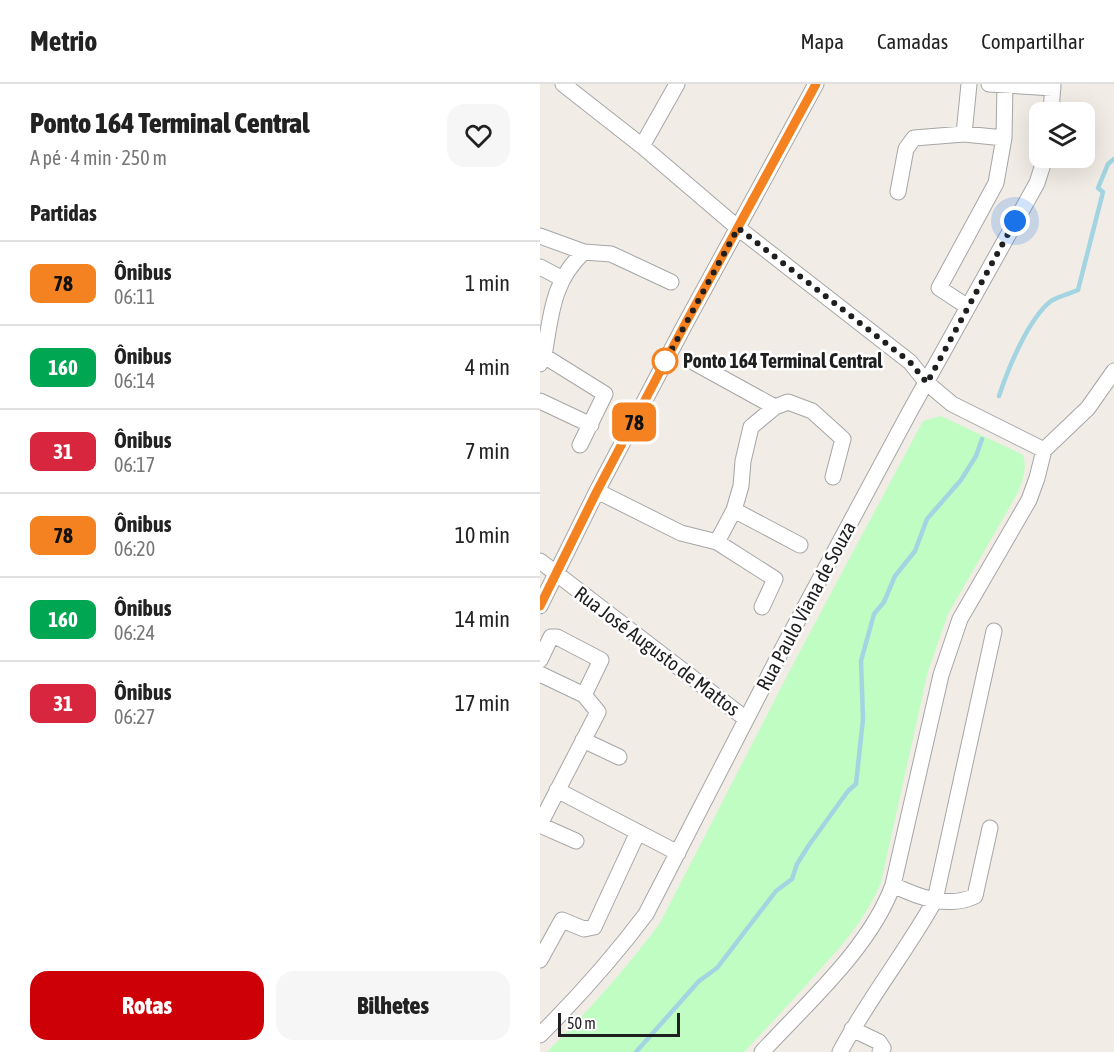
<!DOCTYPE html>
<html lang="pt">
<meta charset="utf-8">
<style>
body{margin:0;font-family:"Asap Condensed",sans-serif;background:#f6f6f6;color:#222;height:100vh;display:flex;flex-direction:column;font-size:22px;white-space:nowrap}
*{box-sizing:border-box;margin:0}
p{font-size:20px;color:#767676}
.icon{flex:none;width:33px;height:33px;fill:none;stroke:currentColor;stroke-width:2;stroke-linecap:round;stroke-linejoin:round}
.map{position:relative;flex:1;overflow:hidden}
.panel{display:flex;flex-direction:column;background:#fff;width:540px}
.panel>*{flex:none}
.badge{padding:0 12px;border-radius:9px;font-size:21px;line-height:39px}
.buttons{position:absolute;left:489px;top:18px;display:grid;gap:12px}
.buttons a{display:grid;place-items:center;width:66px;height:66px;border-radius:12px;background:#fff;box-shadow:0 6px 24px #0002;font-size:30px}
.scale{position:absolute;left:18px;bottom:15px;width:122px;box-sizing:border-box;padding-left:6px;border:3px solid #1f1f1f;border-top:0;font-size:16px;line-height:21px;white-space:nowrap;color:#1f1f1f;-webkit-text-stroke:4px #fff;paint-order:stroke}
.you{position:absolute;width:30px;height:30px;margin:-15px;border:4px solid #fff;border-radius:50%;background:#1a73e8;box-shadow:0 0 0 9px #1a73e833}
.map>.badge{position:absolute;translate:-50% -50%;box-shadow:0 0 0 3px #fff}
h2{padding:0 30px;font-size:22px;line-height:54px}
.round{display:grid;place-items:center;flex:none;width:63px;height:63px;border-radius:18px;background:#f6f6f6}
.overview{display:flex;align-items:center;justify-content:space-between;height:102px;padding:0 30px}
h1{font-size:28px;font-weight:800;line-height:45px}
.cta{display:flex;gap:12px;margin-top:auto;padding:12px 30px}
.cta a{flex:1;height:69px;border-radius:18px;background:#ce0007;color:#fff;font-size:24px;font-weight:800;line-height:69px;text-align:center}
.cta a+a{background:#f6f6f6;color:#222}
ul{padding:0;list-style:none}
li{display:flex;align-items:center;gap:18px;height:84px;padding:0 30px;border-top:2px solid #e0e0e0}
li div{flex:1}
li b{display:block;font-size:22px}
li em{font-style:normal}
li .badge{min-width:66px;font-weight:700;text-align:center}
header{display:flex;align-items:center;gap:36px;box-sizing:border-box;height:84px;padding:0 30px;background:#fff;border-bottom:2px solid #e0e0e0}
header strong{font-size:28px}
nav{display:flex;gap:33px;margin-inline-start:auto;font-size:21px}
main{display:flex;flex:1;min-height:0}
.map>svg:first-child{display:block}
.park{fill:#bffdc2}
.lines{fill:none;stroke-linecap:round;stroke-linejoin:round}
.stream{stroke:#a2d5e1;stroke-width:4.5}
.minor-casing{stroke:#a6a6a6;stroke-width:17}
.minor{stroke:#fff;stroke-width:15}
.line-casing{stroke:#fff;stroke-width:14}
.line{stroke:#f58220;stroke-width:9}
.walk{stroke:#1f1f1f;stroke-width:6;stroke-dasharray:0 10.8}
.stop-dot{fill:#fff;stroke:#f58220;stroke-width:3}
.labels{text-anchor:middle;stroke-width:5;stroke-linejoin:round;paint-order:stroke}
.stop-label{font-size:20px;font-weight:bold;fill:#1f1f1f;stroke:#fff;text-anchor:start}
.street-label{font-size:20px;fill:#1f1f1f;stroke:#fff}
</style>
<header>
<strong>Metrio</strong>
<nav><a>Mapa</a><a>Camadas</a><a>Compartilhar</a></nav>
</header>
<main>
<section class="panel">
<div class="overview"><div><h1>Ponto 164 Terminal Central</h1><p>A pé · 4 min · 250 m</p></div><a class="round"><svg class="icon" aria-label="heart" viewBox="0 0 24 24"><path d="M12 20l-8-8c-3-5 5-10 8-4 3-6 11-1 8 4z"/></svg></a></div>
<h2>Partidas</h2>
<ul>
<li><span class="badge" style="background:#f58220;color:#111">78</span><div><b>Ônibus</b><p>06:11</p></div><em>1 min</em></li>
<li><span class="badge" style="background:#00a651;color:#fff">160</span><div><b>Ônibus</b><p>06:14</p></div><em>4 min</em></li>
<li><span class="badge" style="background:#d7263d;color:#fff">31</span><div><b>Ônibus</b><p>06:17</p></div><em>7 min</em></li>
<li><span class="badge" style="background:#f58220;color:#111">78</span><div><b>Ônibus</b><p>06:20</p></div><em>10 min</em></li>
<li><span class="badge" style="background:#00a651;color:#fff">160</span><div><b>Ônibus</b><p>06:24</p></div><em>14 min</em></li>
<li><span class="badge" style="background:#d7263d;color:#fff">31</span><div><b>Ônibus</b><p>06:27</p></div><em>17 min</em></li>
</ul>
<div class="cta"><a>Rotas</a><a>Bilhetes</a></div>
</section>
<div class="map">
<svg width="574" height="968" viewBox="0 0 574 968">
<rect width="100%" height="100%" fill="#f1ece5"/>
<path class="park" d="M 401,332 L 483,371 C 488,385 482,397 477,410 L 408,530 L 388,587 L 341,798 C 325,838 296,868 268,899 C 247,922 226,945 204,968 L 7,968 C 49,926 85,886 120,839 L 259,569 L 383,337 Z"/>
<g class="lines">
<path class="stream" d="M 459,312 C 468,285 488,235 511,217 C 519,212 529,210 538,206 L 563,108 L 558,104 L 568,80 L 574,75
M 96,968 L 159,897 L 177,884 L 236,807 L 252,795 L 257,780 L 269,761 L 308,707 L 316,700 L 323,635 L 321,577 L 334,530 L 344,518 L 355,492 L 375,467 L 387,435 L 421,396 L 436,372 L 442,355"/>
<defs>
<path id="minor" d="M 23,0 L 102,62 L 198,144 L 370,278 L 387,299 L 412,320 L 504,366
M 429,0 L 424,50 L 464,54
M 449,0 L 513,4
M 511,28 L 513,0
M 102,62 L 137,0
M 358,108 L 366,65 L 374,54 L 424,50
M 0,152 L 44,168
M 0,183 L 23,195
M 428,223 L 399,204 L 456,99 L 464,54 L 465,0
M 4,272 L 65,310 L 40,361
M 155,279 L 235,323
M 0,280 L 4,272 C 11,232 12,197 44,168 L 71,170 L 131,198
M 0,317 L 51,341
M 57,407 L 141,449 L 177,458 L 235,495 L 222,523
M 194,426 L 260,461
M 177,458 L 194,426 L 201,402 L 203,377 L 211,343 L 235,323 L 248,318 L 272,327 L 303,355 L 293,393
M 0,477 L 206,635
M 0,522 L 57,407 L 143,244 L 276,0
M 0,576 L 11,553 L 17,553 L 61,576 L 44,611 L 58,628 L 0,740
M 0,590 L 44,611
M 43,656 L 79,673
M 17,706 L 138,769
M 0,741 L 36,757
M 353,801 C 378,813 409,825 435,812 L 450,744
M 0,876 L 22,836 L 44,845 L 54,843 L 98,748
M 312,945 L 339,958 L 343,964 L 340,968
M 0,951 C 38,913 73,874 106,830 L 244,562 L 369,329 L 497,99 L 505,74
M 222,968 C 267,919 330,864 353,801 L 401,591 L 420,535 L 489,416 L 497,394 L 504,366 L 548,324 L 574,287
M 300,968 C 328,915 366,868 395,816 L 454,547"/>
</defs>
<use href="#minor" class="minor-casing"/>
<use href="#minor" class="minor"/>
</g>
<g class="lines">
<defs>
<path id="line" d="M 0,522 L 57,407 L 143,244 L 276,0"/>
</defs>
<use href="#line" class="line-casing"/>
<use href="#line" class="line"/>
<path class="walk" d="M 125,277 L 121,285 L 198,144 L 370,278 L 387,299 L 475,137"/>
</g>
<circle class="stop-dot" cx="125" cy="277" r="12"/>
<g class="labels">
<g class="stop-label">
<text x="143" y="284">Ponto 164 Terminal Central</text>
</g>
<g class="street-label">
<text transform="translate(266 522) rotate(-62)" y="7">Rua Paulo Viana de Souza</text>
<text transform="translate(117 567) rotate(37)" y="7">Rua José Augusto de Mattos</text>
</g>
</g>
</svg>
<div class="buttons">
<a><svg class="icon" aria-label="layers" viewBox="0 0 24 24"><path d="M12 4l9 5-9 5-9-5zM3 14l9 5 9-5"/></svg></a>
</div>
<div class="scale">50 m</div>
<div class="you" style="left:475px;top:137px"></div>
<b class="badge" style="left:94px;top:338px;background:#f58220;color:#111">78</b>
</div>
</main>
